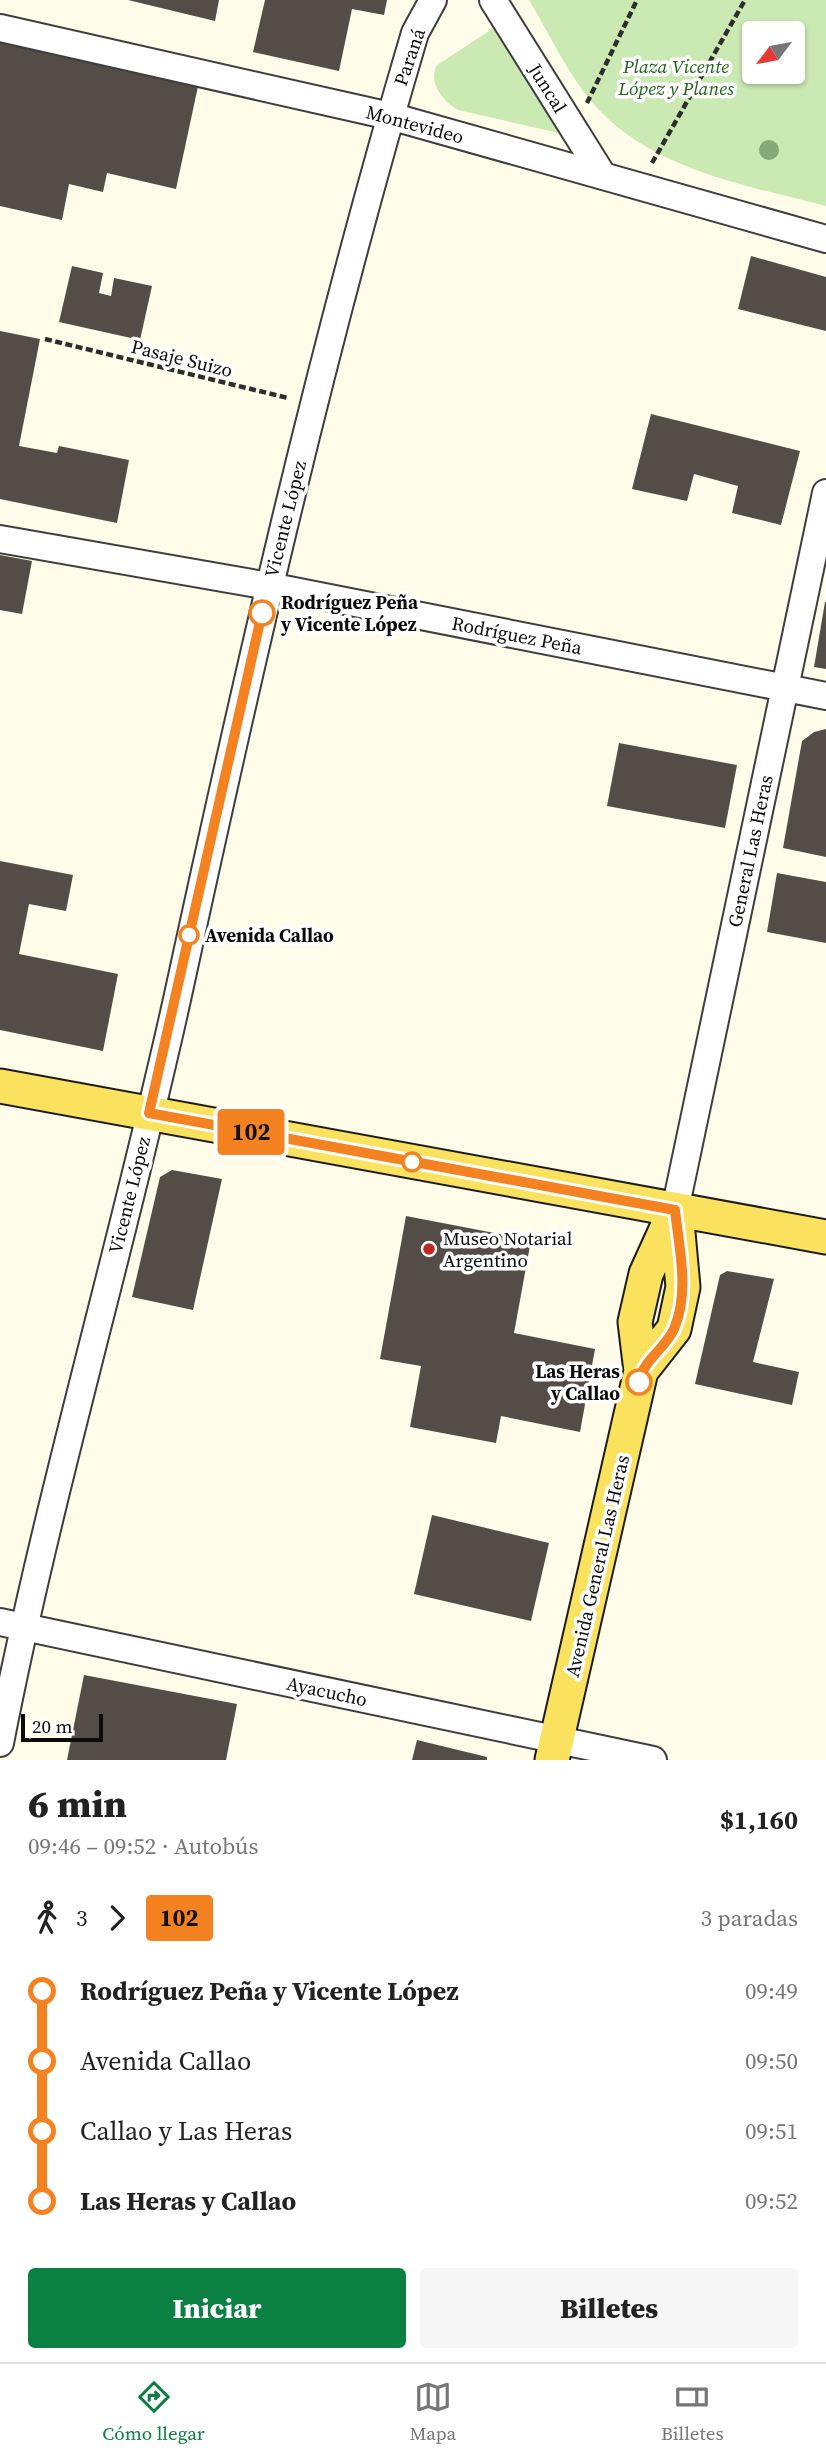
<!DOCTYPE html>
<html lang="es">
<meta charset="utf-8">
<style>
body{margin:0;font-family:"Source Serif 4",serif;background:#f6f6f6;color:#222;height:100vh;display:flex;flex-direction:column;font-size:26px;white-space:nowrap}
*{box-sizing:border-box;margin:0}
p{font-size:23px;color:#767676}
.icon{flex:none;width:38px;height:38px;fill:none;stroke:currentColor;stroke-width:2;stroke-linecap:round;stroke-linejoin:round}
.map{position:relative;height:1760px;overflow:hidden}
.drawer{display:flex;flex-direction:column;background:#fff;flex:1}
.drawer>*{flex:none}
.badge{padding:0 14px;border-radius:5px;font-size:24px;line-height:46px}
.needle{width:46px;rotate:238deg}
.tools{position:absolute;left:742px;top:21px;display:grid;gap:14px}
.tools a{display:grid;place-items:center;width:63px;height:63px;border-radius:7px;background:#fff;box-shadow:0 2px 5px #0004;font-size:35px}
.scale{position:absolute;left:21px;bottom:18px;width:82px;box-sizing:border-box;padding-left:7px;border:4px solid #0b0b0b;border-top:0;font-size:19px;line-height:24px;white-space:nowrap;color:#0b0b0b;-webkit-text-stroke:5px #fff;paint-order:stroke}
.map>.badge{position:absolute;translate:-50% -50%;box-shadow:0 0 0 4px #fff}
.legs{display:flex;align-items:center;gap:10px;height:77px;padding:0 28px;font-size:23px}
.legs p{margin-inline-start:auto}
.head{display:flex;align-items:center;justify-content:space-between;height:119px;padding:0 28px}
h1{font-size:38px;font-weight:800;line-height:52px}
.cta{display:flex;gap:14px;margin-top:auto;padding:14px 28px}
.cta a{flex:1;height:80px;border-radius:7px;background:#0b8043;color:#fff;font-size:28px;font-weight:800;line-height:80px;text-align:center}
.cta a+a{background:#f6f6f6;color:#222}
ul{padding:0 28px;list-style:none}
li{display:flex;align-items:center;gap:24px;height:70px;font-size:26px}
li i{display:grid;place-items:center;width:10px;height:100%;margin:0 9px;background:currentColor}
li i::after{content:'';width:18px;height:18px;margin:-9px;border:5px solid;border-radius:50%;background:#fff}
li p{margin-inline-start:auto}
li:first-child i{background:linear-gradient(#0000 50%,currentColor 0)}
li:last-child i{background:linear-gradient(currentColor 50%,#0000 0)}
.tab-bar{display:flex;justify-content:space-around;align-items:center;height:98px;border-top:2px solid #e0e0e0;background:#fff;font-size:19px;color:#767676}
.tab-bar a{display:grid;justify-items:center;gap:4px}
.tab-bar .current{color:#0b8043}
.map>svg:first-child{display:block}
.green{fill:#cae9b3;fill-rule:evenodd}
.building{fill:#544d47}
.lines{fill:none;stroke-linecap:round;stroke-linejoin:round}
.minor-casing{stroke:#3e3e3e;stroke-width:30}
.major-casing{stroke:#1c1c1c;stroke-width:37}
.path{stroke:#2d2d2d;stroke-width:4.5;stroke-dasharray:7 3.5;stroke-linecap:butt}
.minor{stroke:#fff;stroke-width:26}
.major{stroke:#fae25e;stroke-width:33}
.tree{fill:#87a878}
.line-1-casing{stroke:#fff;stroke-width:16}
.line-1{stroke:#f58220;stroke-width:10}
.stop-1-dot{fill:#fff;stroke:#f58220;stroke-width:3.5}
.poi-dot{fill:#bc2923;stroke:#fff;stroke-width:2.5}
.labels{text-anchor:middle;stroke-width:7;stroke-linejoin:round;paint-order:stroke}
.street-label{font-size:19px;fill:#0b0b0b;stroke:#fff}
.park-label{font-size:19px;font-style:italic;fill:#24631c;stroke:#fff}
.stop-label{font-size:19px;font-weight:bold;fill:#0b0b0b;stroke:#fff;text-anchor:start}
.poi-label{font-size:19px;fill:#0b0b0b;stroke:#fff;text-anchor:start}
</style>
<div class="map">
<svg width="826" height="1760" viewBox="0 0 826 1760">
<rect width="100%" height="100%" fill="#fffde9"/>
<path class="green" d="M 529,0 L 826,0 L 826,206 C 744,185 648,169 591,101 C 566,71 549,33 529,0 ZM 754,33 L 793,33 L 793,72 L 754,72 Z
M 494,28 L 509,34 L 572,136 L 458,110 C 444,102 427,82 437,65 Z"/>
<path class="building" d="M 128,0 L 219,0 L 215,21 Z
M 265,0 L 387,0 L 384,15 L 352,9 L 339,71 L 253,52 Z
M 0,33 L 200,77 L 176,189 L 107,173 L 103,192 L 69,184 L 62,220 L 0,206 Z
M 751,256 L 826,277 L 826,331 L 738,309 Z
M 72,266 L 103,273 L 99,293 L 111,296 L 114,278 L 152,286 L 140,340 L 59,322 Z
M 0,331 L 40,339 L 19,446 L 57,453 L 59,446 L 129,460 L 117,523 L 0,499 Z
M 651,414 L 800,451 L 781,525 L 732,513 L 738,486 L 694,474 L 687,501 L 632,489 Z
M 0,555 L 32,561 L 22,614 L 0,610 Z
M 825,602 L 826,602 L 826,669 L 814,667 Z
M 826,729 L 826,857 L 783,848 L 802,741 L 814,732 Z
M 619,743 L 737,765 L 725,828 L 607,806 Z
M 0,861 L 73,875 L 66,911 L 29,904 L 19,954 L 118,974 L 103,1051 L 0,1030 Z
M 777,873 L 826,882 L 826,943 L 767,932 Z
M 172,1170 L 222,1179 L 193,1310 L 132,1297 L 160,1177 Z
M 406,1216 L 531,1240 L 514,1333 L 595,1349 L 580,1432 L 501,1416 L 496,1443 L 410,1427 L 421,1366 L 380,1359 Z
M 727,1271 L 774,1279 L 753,1362 L 799,1372 L 792,1405 L 695,1384 L 720,1275 Z
M 432,1515 L 549,1543 L 531,1621 L 414,1594 Z
M 84,1675 L 237,1704 L 226,1760 L 67,1760 Z
M 417,1740 L 487,1757 L 487,1760 L 412,1760 Z"/>
<g class="lines">
<defs>
<path id="minor" d="M 493,0 L 603,176
M 0,28 L 390,116 L 826,239
M 0,539 L 269,586 L 826,696
M 675,1210 L 826,493
M 0,1622 L 653,1760
M 0,1743 C 49,1492 123,1245 178,995 C 248,672 321,350 415,33 L 433,0"/>
<path id="major" d="M 0,1086 L 826,1237
M 641,1371 L 674,1329 L 683,1287 L 676,1211
M 552,1760 L 641,1371 L 635,1322 L 646,1274 L 675,1210"/>
</defs>
<use href="#minor" class="minor-casing"/>
<use href="#major" class="major-casing"/>
<path class="path" d="M 587,103 L 637,0
M 652,163 L 745,0
M 45,339 L 288,398"/>
<use href="#minor" class="minor"/>
<use href="#major" class="major"/>
</g>
<circle class="tree" cx="769" cy="150" r="10"/>
<g class="lines">
<defs>
<path id="line-1" d="M 262,613 L 149,1113 L 675,1210 C 679,1248 690,1292 674,1329 C 665,1349 643,1360 639,1382"/>
</defs>
<use href="#line-1" class="line-1-casing"/>
<use href="#line-1" class="line-1"/>
</g>
<g class="stop-1-dot">
<circle cx="262" cy="613" r="12"/>
<circle cx="189" cy="935" r="9"/>
<circle cx="412" cy="1162" r="9"/>
<circle cx="639" cy="1382" r="12"/>
</g>
<circle class="poi-dot" cx="429" cy="1249" r="7"/>
<g class="labels">
<g class="street-label">
<text transform="translate(409 57) rotate(-71)" y="7">Paraná</text>
<text transform="translate(548 88) rotate(58)" y="7">Juncal</text>
<text transform="translate(415 124) rotate(15)" y="7">Montevideo</text>
<text transform="translate(182 358) rotate(14)" y="7">Pasaje Suizo</text>
<text transform="translate(285 519) rotate(-76)" y="7">Vicente López</text>
<text transform="translate(517 635) rotate(11)" y="7">Rodríguez Peña</text>
<text transform="translate(750 851) rotate(-78)" y="7">General Las Heras</text>
<text transform="translate(129 1195) rotate(-76)" y="7">Vicente López</text>
<text transform="translate(597 1566) rotate(-77)" y="7">Avenida General Las Heras</text>
<text transform="translate(327 1691) rotate(12)" y="7">Ayacucho</text>
</g>
<g class="park-label">
<text x="676" y="73">Plaza Vicente<tspan x="676" dy="22">López y Planes</tspan></text>
</g>
<g class="stop-label">
<text x="281" y="609">Rodríguez Peña<tspan x="281" dy="22">y Vicente López</tspan></text>
<text x="205" y="942">Avenida Callao</text>
<text x="620" y="1378" text-anchor="end">Las Heras<tspan x="620" dy="22">y Callao</tspan></text>
</g>
<g class="poi-label">
<text x="443" y="1245">Museo Notarial<tspan x="443" dy="22">Argentino</tspan></text>
</g>
</g>
</svg>
<div class="tools">
<a><svg class="needle" viewBox="-14 -14 28 28"><path d="M0-13l5 13h-10z" fill="#e53935"/><path d="M0 13l5-13h-10z" fill="#767676"/></svg></a>
</div>
<div class="scale">20 m</div>
<b class="badge" style="left:251px;top:1132px;background:#f58220;color:#111">102</b>
</div>
<section class="drawer">
<div class="head"><div><h1>6 min</h1><p>09:46 – 09:52 · Autobús</p></div><b>$1,160</b></div>
<div class="legs"><svg class="icon" aria-label="walk" viewBox="0 0 24 24"><circle cx="13" cy="4" r="2"/><path d="M13 8l-2 6 4 7M11 14l-3 7M7 12l3-4h3l4 4"/></svg>3<svg class="icon" aria-label="forward" viewBox="0 0 24 24"><path d="M9 5l7 7-7 7"/></svg><b class="badge" style="background:#f58220;color:#111">102</b><p>3 paradas</p></div>
<ul>
<li><i style="color:#f58220"></i><b>Rodríguez Peña y Vicente López</b><p>09:49</p></li>
<li><i style="color:#f58220"></i><span>Avenida Callao</span><p>09:50</p></li>
<li><i style="color:#f58220"></i><span>Callao y Las Heras</span><p>09:51</p></li>
<li><i style="color:#f58220"></i><b>Las Heras y Callao</b><p>09:52</p></li>
</ul>
<div class="cta"><a>Iniciar</a><a>Billetes</a></div>
</section>
<nav class="tab-bar">
<a class="current"><svg class="icon" aria-label="directions" viewBox="0 0 24 24"><path d="M12 3l9 9-9 9-9-9zM9 14v-3h6M13 9l2 2-2 2"/></svg>Cómo llegar</a>
<a><svg class="icon" aria-label="map" viewBox="0 0 24 24"><path d="M3 6l6-2 6 2 6-2v14l-6 2-6-2-6 2zM9 4v14M15 6v14"/></svg>Mapa</a>
<a><svg class="icon" aria-label="tickets" viewBox="0 0 24 24"><path d="M3 7h18v10H3zM15 7v10"/></svg>Billetes</a>
</nav>
